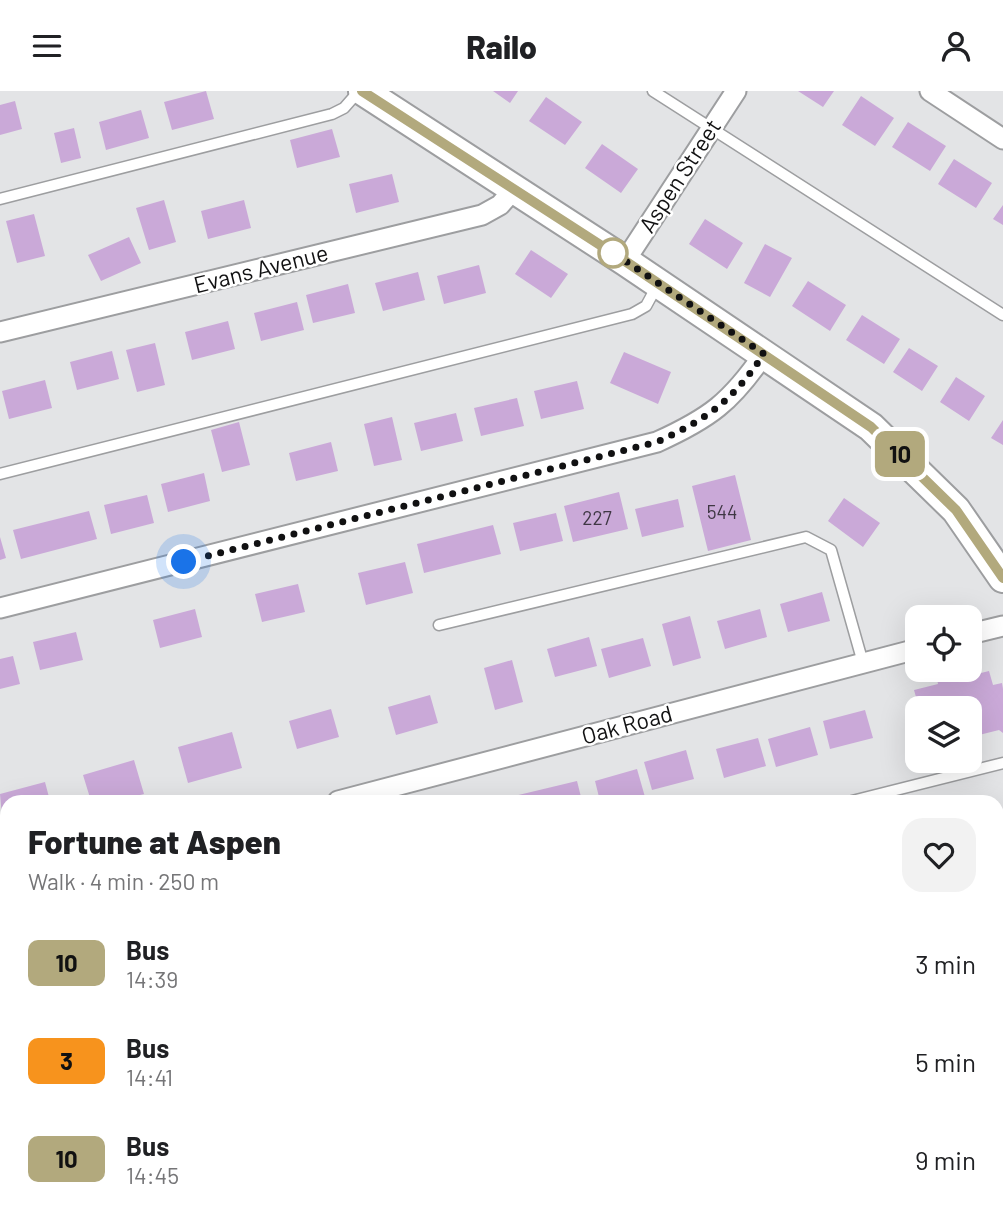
<!DOCTYPE html>
<meta charset="utf-8">
<style>
body{margin:0;font-family:Barlow,sans-serif;background:#f2f2f2;color:#202124;height:100vh;display:flex;flex-direction:column;font-size:26px;white-space:nowrap}
*{box-sizing:border-box;margin:0}
p{font-size:23px;color:#757577}
.icon{flex:none;width:38px;height:38px;fill:none;stroke:currentColor;stroke-width:2;stroke-linecap:round;stroke-linejoin:round}
.map{position:relative;flex:1;overflow:hidden}
.details{position:absolute;left:0px;top:704px;width:1004px;height:429px;display:flex;flex-direction:column;background:#fff;border-radius:21px 21px 0 0;box-shadow:0 7px 28px #0002}
.details>*{flex:none}
.badge{padding:0 14px;border-radius:10px;font-size:24px;line-height:46px}
.fabs{position:absolute;left:905px;top:514px;display:grid;gap:14px}
.fabs a{display:grid;place-items:center;width:77px;height:77px;border-radius:14px;background:#fff;box-shadow:0 7px 28px #0002;font-size:35px}
.you{position:absolute;width:35px;height:35px;margin:-18px;border:5px solid #fff;border-radius:50%;background:#1a73e8;box-shadow:0 0 0 10px #1a73e833}
.map>.badge{position:absolute;translate:-50% -50%;box-shadow:0 0 0 4px #fff}
.round{display:grid;place-items:center;flex:none;width:74px;height:74px;border-radius:21px;background:#f2f2f2}
.overview{display:flex;align-items:center;justify-content:space-between;height:119px;padding:0 28px}
h1{font-size:33px;font-weight:800;line-height:52px}
ul{padding:0;list-style:none}
li{display:flex;align-items:center;gap:21px;height:98px;padding:0 28px}
li div{flex:1}
li b{display:block;font-size:26px}
li em{font-style:normal}
li .badge{min-width:77px;font-weight:700;text-align:center}
header{display:flex;justify-content:space-between;align-items:center;height:91px;padding:0 28px;background:#fff;font-size:32px;font-weight:800}
.map>svg:first-child{display:block}
.building{fill:#caa9d8}
.lines{fill:none;stroke-linecap:round;stroke-linejoin:round}
.lane-casing{stroke:#9d9ea0;stroke-width:13}
.street-casing{stroke:#9d9ea0;stroke-width:23}
.secondary-casing{stroke:#9d9ea0;stroke-width:32}
.lane{stroke:#fff;stroke-width:10}
.street{stroke:#fff;stroke-width:19}
.secondary{stroke:#fff;stroke-width:28}
.line-casing{stroke:#fff;stroke-width:16}
.line{stroke:#b2a97d;stroke-width:10}
.walk{stroke:#111112;stroke-width:7;stroke-dasharray:0 12.6}
.stop-dot{fill:#fff;stroke:#b2a97d;stroke-width:3.5}
.labels{text-anchor:middle;stroke-width:5;stroke-linejoin:round;paint-order:stroke}
.number-label{font-size:19px;fill:#3f3744}
.street-label{font-size:23px;fill:#111112;stroke:#fff}
</style>
<header><svg class="icon" aria-label="menu" viewBox="0 0 24 24"><path d="M4 6h16M4 12h16M4 18h16"/></svg>Railo<svg class="icon" aria-label="person" viewBox="0 0 24 24"><circle cx="12" cy="8" r="4"/><path d="M4 21q1-7 8-7t8 7"/></svg></header>
<div class="map">
<svg width="1003" height="1131" viewBox="0 0 1003 1131">
<rect width="100%" height="100%" fill="#e3e4e6"/>
<path class="building" d="M 206,0 L 214,28 L 172,39 L 164,11 Z
M 493,0 L 518,0 L 510,12 Z
M 798,0 L 834,0 L 823,16 Z
M 861,5 L 894,27 L 875,55 L 842,34 Z
M 546,6 L 582,31 L 565,54 L 529,30 Z
M 15,10 L 22,38 L 0,44 L 0,14 Z
M 141,19 L 149,47 L 106,59 L 99,31 Z
M 908,31 L 946,55 L 930,80 L 892,56 Z
M 74,37 L 81,67 L 61,72 L 54,42 Z
M 332,38 L 340,66 L 297,77 L 290,49 Z
M 602,53 L 638,78 L 621,102 L 585,77 Z
M 954,68 L 992,92 L 976,117 L 938,93 Z
M 392,83 L 399,111 L 356,122 L 349,93 Z
M 164,109 L 176,151 L 149,159 L 136,117 Z
M 244,109 L 251,137 L 208,148 L 201,120 Z
M 1003,114 L 1003,134 L 993,128 Z
M 34,123 L 45,165 L 17,172 L 6,130 Z
M 705,128 L 743,152 L 727,178 L 689,153 Z
M 129,146 L 141,172 L 101,190 L 88,164 Z
M 765,153 L 792,167 L 770,206 L 744,192 Z
M 531,159 L 568,183 L 551,207 L 515,183 Z
M 479,174 L 486,202 L 444,213 L 437,185 Z
M 418,181 L 425,209 L 383,220 L 375,192 Z
M 808,190 L 846,214 L 830,240 L 792,215 Z
M 348,193 L 355,222 L 313,232 L 306,204 Z
M 297,211 L 304,239 L 261,250 L 254,222 Z
M 862,224 L 900,248 L 884,273 L 846,249 Z
M 228,230 L 235,258 L 192,269 L 185,241 Z
M 155,252 L 165,294 L 137,301 L 126,259 Z
M 909,257 L 938,275 L 922,300 L 893,281 Z
M 112,260 L 119,288 L 77,299 L 70,271 Z
M 624,261 L 671,281 L 658,313 L 610,292 Z
M 956,286 L 985,305 L 969,330 L 940,311 Z
M 45,289 L 52,317 L 9,328 L 2,300 Z
M 577,290 L 584,318 L 541,328 L 534,300 Z
M 517,307 L 524,335 L 481,345 L 474,317 Z
M 456,322 L 463,350 L 421,360 L 414,332 Z
M 392,326 L 402,369 L 374,375 L 364,333 Z
M 1003,329 L 1003,354 L 991,347 Z
M 239,331 L 250,374 L 222,381 L 211,339 Z
M 331,351 L 338,380 L 296,390 L 289,362 Z
M 204,382 L 210,410 L 168,421 L 161,393 Z
M 735,384 L 751,449 L 708,460 L 692,395 Z
M 619,401 L 628,438 L 573,451 L 564,415 Z
M 147,404 L 154,432 L 111,443 L 104,414 Z
M 844,407 L 880,432 L 863,456 L 828,430 Z
M 678,408 L 684,436 L 642,446 L 635,418 Z
M 89,420 L 97,448 L 21,468 L 13,439 Z
M 556,422 L 563,450 L 520,460 L 513,432 Z
M 493,434 L 501,463 L 424,482 L 417,453 Z
M 0,446 L 6,467 L 0,469 Z
M 405,471 L 413,502 L 366,514 L 358,482 Z
M 298,493 L 305,521 L 262,531 L 255,503 Z
M 822,501 L 830,530 L 788,541 L 780,513 Z
M 195,518 L 202,546 L 160,557 L 153,529 Z
M 760,518 L 767,546 L 725,558 L 717,530 Z
M 690,525 L 701,567 L 673,575 L 662,533 Z
M 76,541 L 83,569 L 40,579 L 33,551 Z
M 589,546 L 597,575 L 555,586 L 547,558 Z
M 643,547 L 651,575 L 609,587 L 601,558 Z
M 13,565 L 20,593 L 0,598 L 0,568 Z
M 512,569 L 523,611 L 495,619 L 484,577 Z
M 989,580 L 993,594 L 1002,592 L 1003,598 L 1003,642 L 999,639 L 979,644 L 979,648 L 970,650 L 970,618 L 917,618 L 916,642 L 910,616 L 918,613 L 914,599 L 938,593 L 937,588 L 964,582 L 965,586 Z
M 430,604 L 438,632 L 396,644 L 388,616 Z
M 331,618 L 339,646 L 297,658 L 289,630 Z
M 865,619 L 873,647 L 830,658 L 823,630 Z
M 810,636 L 818,664 L 776,676 L 768,648 Z
M 232,641 L 242,677 L 188,692 L 178,656 Z
M 758,647 L 766,675 L 724,687 L 716,658 Z
M 686,659 L 694,688 L 652,699 L 644,671 Z
M 134,669 L 144,703 L 116,710 L 91,710 L 83,684 Z
M 637,678 L 645,706 L 628,710 L 600,710 L 595,690 Z
M 577,690 L 582,710 L 498,710 L 498,709 Z
M 45,691 L 50,710 L 7,710 L 7,737 L 3,738 L 0,703 Z
M 1003,726 L 1003,756 L 998,758 L 998,728 Z
M 36,1125 L 90,1125 L 94,1131 L 26,1131 Z
M 163,1125 L 339,1125 L 342,1131 L 154,1131 Z
M 564,1125 L 595,1125 L 598,1131 L 566,1131 Z
M 629,1125 L 659,1125 L 661,1131 L 631,1131 Z"/>
<g class="lines">
<defs>
<path id="lane" d="M 653,0 L 1003,224
M 0,108 L 332,23 L 344,17 L 359,0
M 0,383 L 632,223 L 646,215 L 658,193
M 439,534 L 806,446 L 831,459 L 863,572
M 852,710 L 1003,672
M 0,928 L 7,927
M 998,950 L 1003,949"/>
<path id="street" d="M 930,0 L 1003,48
M 625,170 L 736,0
M 0,241 L 482,124 L 500,114 L 514,98
M 0,517 L 657,351 C 710,327 731,311 764,263
M 970,543 L 1003,535
M 338,710 L 917,558
M 0,799 L 7,797
M 998,806 L 1003,805
M 0,1061 L 7,1059
M 998,1098 L 1003,1097
M 871,1131 L 894,1125"/>
<path id="secondary" d="M 363,0 L 625,170 L 871,336 L 956,419 L 1003,487"/>
</defs>
<use href="#lane" class="lane-casing"/>
<use href="#street" class="street-casing"/>
<use href="#secondary" class="secondary-casing"/>
<use href="#lane" class="lane"/>
<use href="#street" class="street"/>
<use href="#secondary" class="secondary"/>
</g>
<g class="lines">
<defs>
<path id="line" d="M 362,0 L 625,170 L 871,336 L 956,419 L 1003,487"/>
</defs>
<use href="#line" class="line-casing"/>
<use href="#line" class="line"/>
<path class="walk" d="M 184,471 L 657,351 C 710,326 731,311 764,263 L 603,155 L 613,162"/>
</g>
<circle class="stop-dot" cx="613" cy="162" r="14"/>
<g class="labels">
<g class="number-label">
<text x="722" y="428">544</text>
<text x="597" y="434">227</text>
</g>
<g class="street-label">
<text transform="translate(680 85) rotate(-57)" y="8">Aspen Street</text>
<text transform="translate(261 178) rotate(-14)" y="8">Evans Avenue</text>
<text transform="translate(627 634) rotate(-15)" y="8">Oak Road</text>
</g>
</g>
</svg>
<div class="fabs">
<a><svg class="icon" aria-label="locate" viewBox="0 0 24 24"><circle cx="12" cy="12" r="6"/><path d="M12 2v4M12 18v4M2 12h4M18 12h4"/></svg></a>
<a><svg class="icon" aria-label="layers" viewBox="0 0 24 24"><path d="M12 4l9 5-9 5-9-5zM3 14l9 5 9-5"/></svg></a>
</div>
<div class="you" style="left:184px;top:471px"></div>
<b class="badge" style="left:900px;top:363px;background:#b2a97d;color:#111">10</b>
<section class="details">
<div class="overview"><div><h1>Fortune at Aspen</h1><p>Walk · 4 min · 250 m</p></div><a class="round"><svg class="icon" aria-label="heart" viewBox="0 0 24 24"><path d="M12 20l-8-8c-3-5 5-10 8-4 3-6 11-1 8 4z"/></svg></a></div>
<ul>
<li><span class="badge" style="background:#b2a97d;color:#111">10</span><div><b>Bus</b><p>14:39</p></div><em>3 min</em></li>
<li><span class="badge" style="background:#f7931d;color:#111">3</span><div><b>Bus</b><p>14:41</p></div><em>5 min</em></li>
<li><span class="badge" style="background:#b2a97d;color:#111">10</span><div><b>Bus</b><p>14:45</p></div><em>9 min</em></li>
</ul>
</section>
</div>
